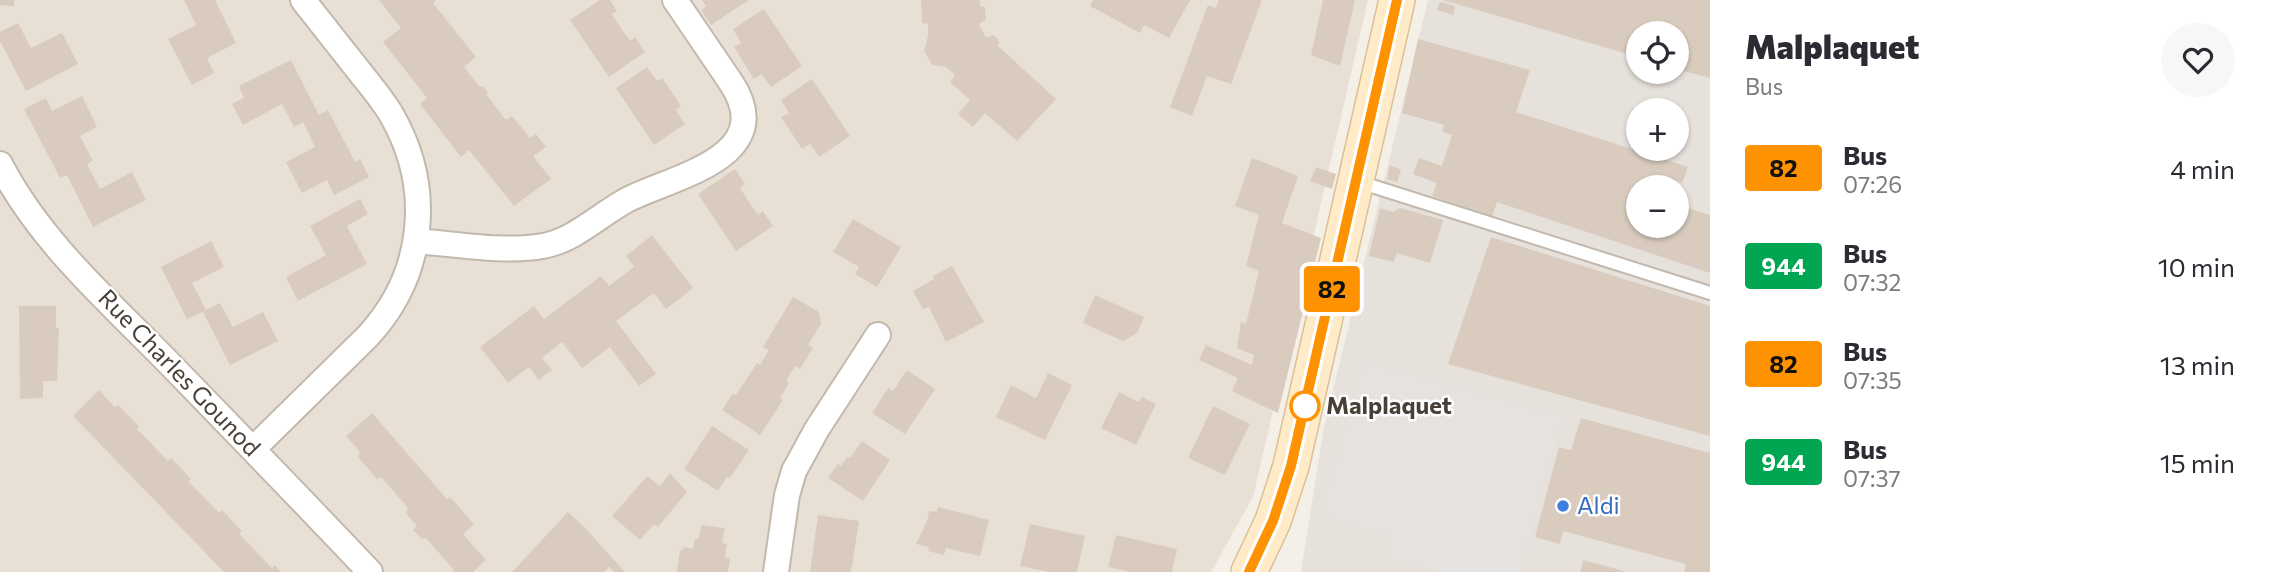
<!DOCTYPE html>
<html lang="fr">
<meta charset="utf-8">
<style>
body{margin:0;font-family:Commissioner,sans-serif;background:#f7f7f7;color:#2b2b33;height:100vh;display:flex;flex-direction:column;font-size:26px;white-space:nowrap}
*{box-sizing:border-box;margin:0}
p{font-size:23px;color:#7c7c81}
.icon{flex:none;width:38px;height:38px;fill:none;stroke:currentColor;stroke-width:2;stroke-linecap:round;stroke-linejoin:round}
.map{position:relative;flex:1;overflow:hidden}
.side{display:flex;flex-direction:column;background:#fff;width:560px}
.side>*{flex:none}
.badge{padding:0 14px;border-radius:5px;font-size:24px;line-height:46px}
.buttons{position:absolute;left:1626px;top:21px;display:grid;gap:14px}
.buttons a{display:grid;place-items:center;width:63px;height:63px;border-radius:50%;background:#fff;box-shadow:0 2px 5px #0004;font-size:35px}
.map>.badge{position:absolute;translate:-50% -50%;box-shadow:0 0 0 4px #fff}
.round{display:grid;place-items:center;flex:none;width:74px;height:74px;border-radius:37px;background:#f7f7f7}
.head{display:flex;align-items:center;justify-content:space-between;height:119px;padding:0 35px}
h1{font-size:33px;font-weight:800;line-height:52px}
ul{padding:0;list-style:none}
li{display:flex;align-items:center;gap:21px;height:98px;padding:0 35px}
li div{flex:1}
li b{display:block;font-size:26px}
li em{font-style:normal}
li .badge{min-width:77px;font-weight:700;text-align:center}
main{display:flex;flex:1;min-height:0}
.map>svg:first-child{display:block}
.residential{fill:#e9e0d5}
.industrial{fill:#e7e1dc;fill-rule:evenodd}
.parking{fill:#e5e2df}
.building{fill:#d9ccbf}
.lines{fill:none;stroke-linecap:round;stroke-linejoin:round}
.service-casing{stroke:#c3b8ac;stroke-width:16}
.minor-casing{stroke:#c3b8ac;stroke-width:28}
.secondary-casing{stroke:#d9c097;stroke-width:38}
.service{stroke:#fff;stroke-width:12}
.minor{stroke:#fff;stroke-width:24}
.secondary{stroke:#ffebc7;stroke-width:35}
.line-casing{stroke:#fff;stroke-width:16}
.line{stroke:#ff9200;stroke-width:10}
.stop-dot{fill:#fff;stroke:#ff9200;stroke-width:3.5}
.shop-dot{fill:#3f7fe0;stroke:#fff;stroke-width:2.5}
.labels{text-anchor:middle;stroke-width:5;stroke-linejoin:round;paint-order:stroke}
.street-label{font-size:24px;fill:#483f36;stroke:#fff}
.stop-label{font-size:24px;font-weight:bold;fill:#483f36;stroke:#fff;text-anchor:start}
.shop-label{font-size:24px;fill:#366cbe;stroke:#fff;text-anchor:start}
</style>
<main>
<div class="map">
<svg width="1710" height="572" viewBox="0 0 1710 572">
<rect width="100%" height="100%" fill="#f4efe7"/>
<path class="residential" d="M 0,0 L 1368,0 L 1253,497 L 1211,572 L 0,572 Z"/>
<path class="industrial" d="M 1428,0 L 1710,0 L 1710,572 L 1301,572 L 1324,427 ZM 1638,33 L 1676,33 L 1676,72 L 1638,72 ZM 1638,110 L 1676,110 L 1676,149 L 1638,149 ZM 1638,187 L 1676,187 L 1676,226 L 1638,226 Z"/>
<path class="parking" d="M 1363,361 L 1563,416 L 1520,572 L 1437,572 L 1386,558 L 1392,537 L 1320,517 Z"/>
<path class="building" d="M 0,0 L 14,0 L 14,6 L 0,5 Z
M 184,0 L 215,0 L 236,43 L 207,58 L 214,73 L 192,85 L 168,39 L 196,25 Z
M 379,0 L 436,0 L 433,3 L 476,57 L 464,67 L 479,86 L 484,87 L 488,92 L 486,94 L 506,120 L 512,116 L 530,138 L 536,134 L 546,147 L 533,156 L 551,179 L 514,206 L 469,150 L 461,157 L 420,104 L 427,98 L 383,42 L 401,28 Z
M 600,0 L 610,0 L 617,11 L 612,14 L 621,28 L 630,41 L 635,37 L 645,52 L 609,77 L 570,20 Z
M 702,0 L 749,0 L 711,25 L 701,10 L 706,6 Z
M 921,0 L 980,0 L 980,6 L 985,7 L 986,20 L 979,24 L 986,38 L 993,35 L 997,38 L 999,42 L 998,46 L 1056,99 L 1017,141 L 985,113 L 973,127 L 958,114 L 970,100 L 950,82 L 955,75 L 946,67 L 932,65 L 924,51 L 928,36 L 928,24 L 922,23 Z
M 1093,0 L 1190,0 L 1169,38 L 1144,25 L 1140,33 L 1090,6 Z
M 1219,0 L 1262,0 L 1231,84 L 1207,76 L 1192,116 L 1170,107 L 1208,5 L 1216,8 Z
M 1323,0 L 1355,0 L 1340,66 L 1311,55 Z
M 1443,0 L 1710,0 L 1710,78 L 1676,69 L 1676,33 L 1638,33 L 1638,57 Z
M 1440,2 L 1455,6 L 1453,15 L 1437,10 Z
M 764,9 L 802,66 L 771,87 L 762,74 L 754,79 L 734,47 L 741,43 L 733,29 Z
M 18,23 L 31,48 L 62,33 L 78,64 L 26,91 L 0,41 L 0,32 Z
M 1418,39 L 1530,70 L 1516,112 L 1688,167 L 1682,183 L 1673,180 L 1670,187 L 1638,187 L 1638,226 L 1676,226 L 1676,204 L 1710,215 L 1710,273 L 1497,202 L 1492,217 L 1432,196 L 1437,183 L 1413,174 L 1419,158 L 1442,166 L 1452,135 L 1442,132 L 1444,125 L 1402,113 Z
M 291,60 L 319,115 L 328,110 L 355,162 L 360,159 L 369,177 L 334,195 L 327,180 L 302,193 L 286,162 L 315,147 L 303,122 L 294,127 L 282,104 L 243,125 L 232,104 L 244,98 L 239,86 Z
M 647,67 L 657,81 L 662,78 L 672,92 L 681,106 L 676,110 L 685,124 L 654,145 L 616,88 Z
M 812,79 L 850,136 L 819,157 L 810,144 L 802,149 L 781,117 L 789,113 L 781,100 Z
M 82,96 L 97,127 L 80,136 L 93,161 L 87,164 L 100,189 L 132,172 L 146,200 L 93,227 L 67,175 L 60,178 L 24,109 L 46,98 L 52,111 Z
M 1252,158 L 1298,176 L 1282,223 L 1321,238 L 1278,413 L 1232,391 L 1238,378 L 1199,360 L 1206,345 L 1252,365 L 1254,355 L 1237,348 L 1241,322 L 1246,324 L 1259,271 L 1246,266 L 1259,215 L 1235,206 Z
M 1390,165 L 1401,170 L 1397,182 L 1387,179 Z
M 1316,167 L 1336,174 L 1332,189 L 1310,181 Z
M 735,169 L 745,184 L 740,188 L 749,202 L 758,215 L 763,211 L 773,226 L 736,251 L 698,194 Z
M 360,199 L 368,214 L 347,226 L 367,264 L 298,301 L 286,277 L 326,255 L 310,226 Z
M 1380,208 L 1393,212 L 1400,208 L 1443,220 L 1430,263 L 1397,253 L 1394,262 L 1369,256 Z
M 853,219 L 901,247 L 877,287 L 855,274 L 859,267 L 833,252 Z
M 652,235 L 693,288 L 666,309 L 654,293 L 616,321 L 656,374 L 639,386 L 610,347 L 582,368 L 562,342 L 542,358 L 552,370 L 545,375 L 539,380 L 529,367 L 508,383 L 480,347 L 534,306 L 544,319 L 601,276 L 609,286 L 634,267 L 626,256 Z
M 1491,237 L 1710,306 L 1710,436 L 1448,364 Z
M 211,241 L 224,267 L 192,283 L 206,310 L 220,303 L 233,327 L 263,312 L 278,341 L 230,365 L 203,312 L 187,319 L 161,267 Z
M 952,266 L 984,322 L 946,342 L 929,307 L 923,309 L 913,291 L 934,279 L 933,276 Z
M 1095,295 L 1144,317 L 1137,333 L 1123,341 L 1083,323 Z
M 793,297 L 819,312 L 821,324 L 808,345 L 813,348 L 800,369 L 795,366 L 786,381 L 789,383 L 780,398 L 783,400 L 760,435 L 722,410 L 733,393 L 736,395 L 757,363 L 760,365 L 769,350 L 763,347 Z
M 19,306 L 56,306 L 56,328 L 59,328 L 57,381 L 43,381 L 43,398 L 20,399 Z
M 907,370 L 935,389 L 905,434 L 872,413 L 888,388 L 893,391 Z
M 1048,373 L 1072,385 L 1045,440 L 996,417 L 1011,385 L 1036,398 Z
M 99,390 L 115,407 L 118,405 L 139,426 L 137,429 L 168,461 L 171,458 L 191,479 L 188,481 L 219,513 L 222,510 L 242,531 L 239,534 L 272,568 L 275,565 L 281,572 L 224,572 L 73,416 Z
M 1119,392 L 1139,402 L 1142,397 L 1156,404 L 1136,445 L 1101,428 Z
M 1213,406 L 1250,424 L 1225,475 L 1188,458 Z
M 372,413 L 447,499 L 450,497 L 474,524 L 463,534 L 486,560 L 473,572 L 453,572 L 454,570 L 426,538 L 422,539 L 413,530 L 417,526 L 406,513 L 408,508 L 381,477 L 377,479 L 358,457 L 360,452 L 346,436 Z
M 1581,418 L 1710,453 L 1710,572 L 1684,572 L 1686,564 L 1563,531 L 1560,544 L 1535,537 L 1559,447 L 1571,450 Z
M 712,426 L 749,450 L 730,478 L 727,477 L 718,491 L 684,469 Z
M 862,441 L 890,460 L 863,501 L 828,478 L 838,464 L 841,466 L 847,457 L 850,458 Z
M 670,473 L 687,492 L 658,527 L 654,524 L 640,540 L 612,516 L 647,476 L 660,486 Z
M 938,507 L 989,520 L 980,556 L 946,548 L 944,555 L 928,551 L 929,547 L 916,544 L 927,521 L 929,511 L 937,512 Z
M 568,512 L 584,527 L 625,572 L 614,572 L 609,567 L 604,572 L 512,572 Z
M 818,515 L 859,521 L 851,572 L 810,572 Z
M 1030,524 L 1085,536 L 1077,572 L 1049,572 L 1020,566 Z
M 701,525 L 725,528 L 722,543 L 727,544 L 725,558 L 730,559 L 728,572 L 678,572 L 677,570 L 680,551 L 685,547 L 693,549 L 695,539 L 699,539 Z
M 1116,535 L 1177,549 L 1172,572 L 1131,572 L 1108,567 Z
M 1583,560 L 1624,571 L 1624,572 L 1580,572 Z"/>
<g class="lines">
<defs>
<path id="service" d="M 1356,181 L 1710,293"/>
<path id="minor" d="M 0,164 C 39,240 105,298 164,358 C 233,429 302,500 370,572
M 416,241 C 456,244 504,253 543,246 C 575,240 599,215 627,200 C 671,177 779,158 732,84 L 675,0
M 253,449 L 368,336 C 425,274 434,188 391,114 C 382,99 370,85 359,71 C 341,48 322,24 303,0
M 776,572 L 787,495 L 794,471 L 817,429 L 878,335"/>
<path id="secondary" d="M 1249,572 L 1273,521 L 1291,466 L 1397,0"/>
</defs>
<use href="#service" class="service-casing"/>
<use href="#minor" class="minor-casing"/>
<use href="#secondary" class="secondary-casing"/>
<use href="#service" class="service"/>
<use href="#minor" class="minor"/>
<use href="#secondary" class="secondary"/>
</g>
<g class="lines">
<defs>
<path id="line" d="M 1249,572 L 1273,521 L 1291,466 L 1397,0"/>
</defs>
<use href="#line" class="line-casing"/>
<use href="#line" class="line"/>
</g>
<circle class="stop-dot" cx="1305" cy="406" r="14"/>
<circle class="shop-dot" cx="1563" cy="506" r="7"/>
<g class="labels">
<g class="street-label">
<text transform="translate(179 373) rotate(46)" y="8">Rue Charles Gounod</text>
</g>
<g class="stop-label">
<text x="1326" y="414">Malplaquet</text>
</g>
<g class="shop-label">
<text x="1577" y="514">Aldi</text>
</g>
</g>
</svg>
<div class="buttons">
<a><svg class="icon" aria-label="locate" viewBox="0 0 24 24"><circle cx="12" cy="12" r="6"/><path d="M12 2v4M12 18v4M2 12h4M18 12h4"/></svg></a>
<a>+</a>
<a>−</a>
</div>
<b class="badge" style="left:1332px;top:289px;background:#ff9200;color:#111">82</b>
</div>
<section class="side">
<div class="head"><div><h1>Malplaquet</h1><p>Bus</p></div><a class="round"><svg class="icon" aria-label="heart" viewBox="0 0 24 24"><path d="M12 20l-8-8c-3-5 5-10 8-4 3-6 11-1 8 4z"/></svg></a></div>
<ul>
<li><span class="badge" style="background:#ff9200;color:#111">82</span><div><b>Bus</b><p>07:26</p></div><em>4 min</em></li>
<li><span class="badge" style="background:#00a651;color:#fff">944</span><div><b>Bus</b><p>07:32</p></div><em>10 min</em></li>
<li><span class="badge" style="background:#ff9200;color:#111">82</span><div><b>Bus</b><p>07:35</p></div><em>13 min</em></li>
<li><span class="badge" style="background:#00a651;color:#fff">944</span><div><b>Bus</b><p>07:37</p></div><em>15 min</em></li>
</ul>
</section>
</main>
